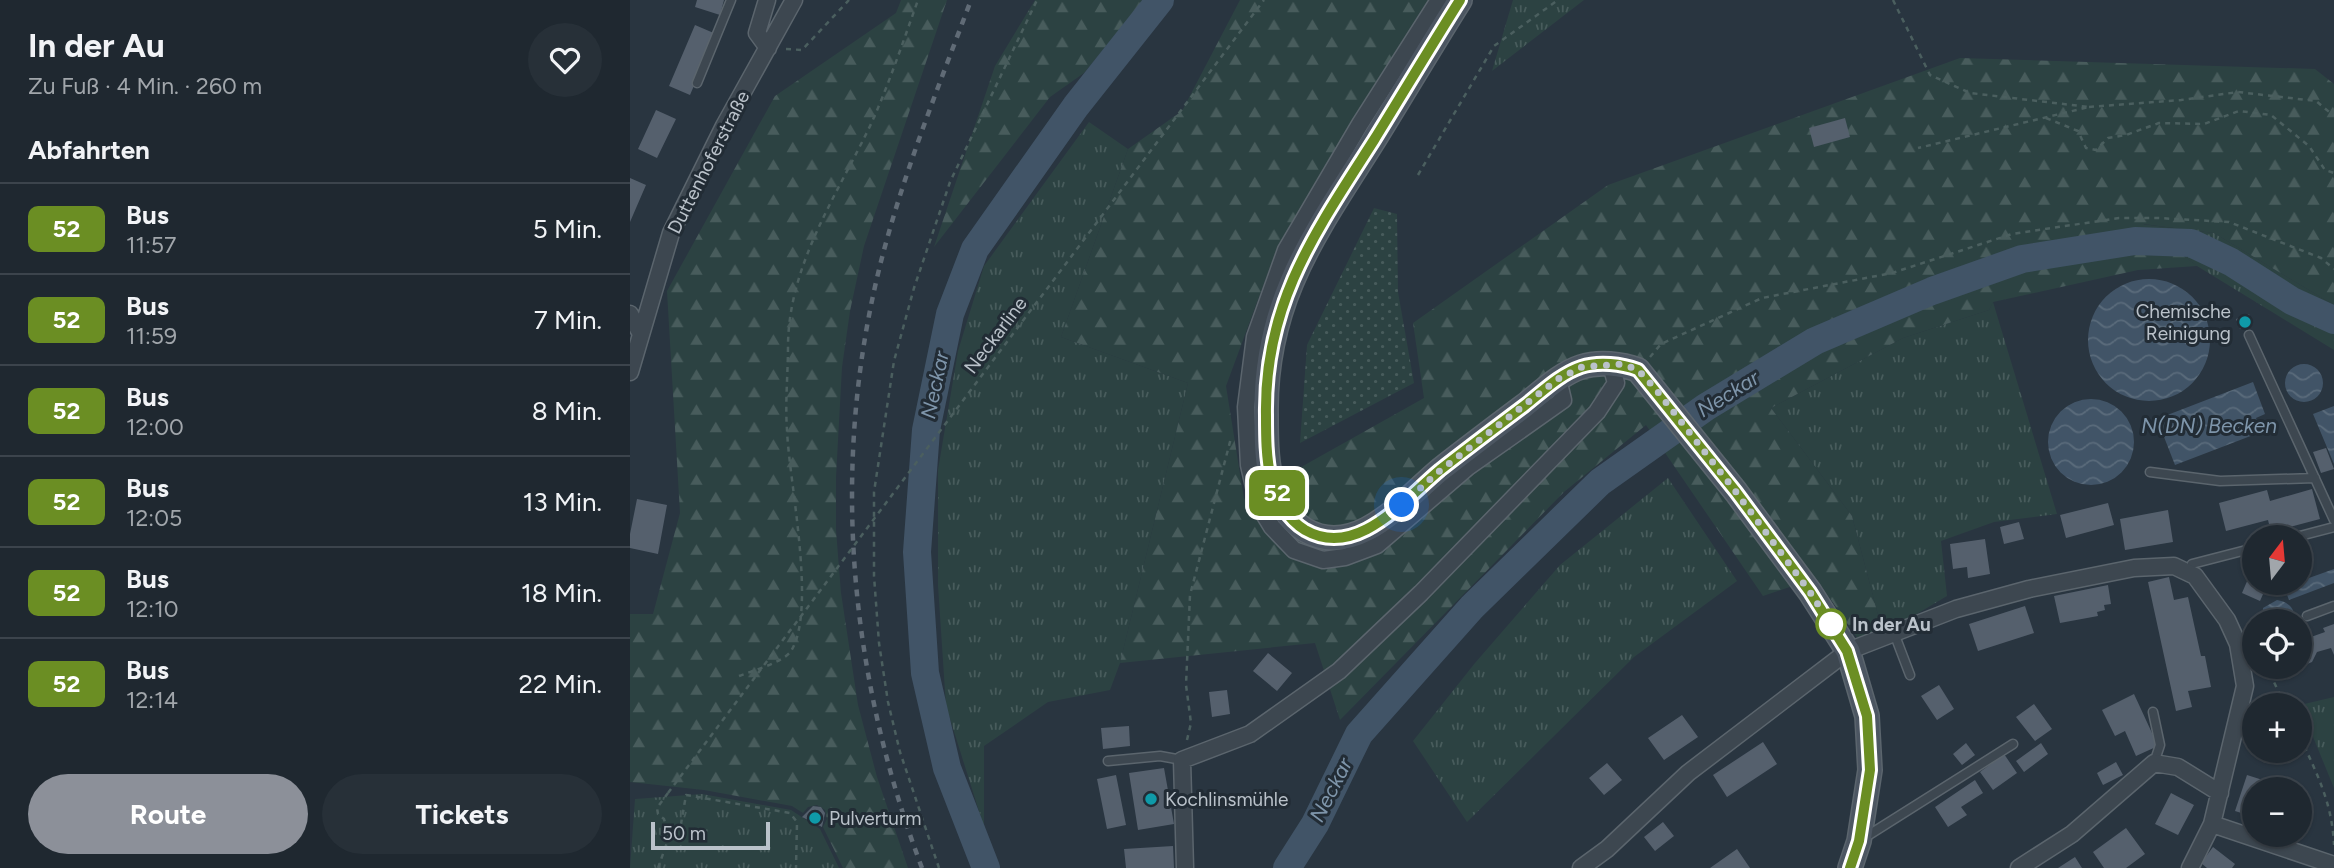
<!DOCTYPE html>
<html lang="de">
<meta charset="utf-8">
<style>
body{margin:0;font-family:Figtree,sans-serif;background:#273038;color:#f1f3f6;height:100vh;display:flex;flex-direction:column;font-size:26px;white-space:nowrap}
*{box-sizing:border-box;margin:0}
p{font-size:23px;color:#a1a6ab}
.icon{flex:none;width:38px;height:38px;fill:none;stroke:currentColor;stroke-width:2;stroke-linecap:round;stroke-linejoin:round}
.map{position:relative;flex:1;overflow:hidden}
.details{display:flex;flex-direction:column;background:#1f2830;width:630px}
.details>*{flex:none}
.badge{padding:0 14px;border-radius:10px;font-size:24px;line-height:46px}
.needle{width:46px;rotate:16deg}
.buttons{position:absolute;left:1612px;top:525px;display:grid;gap:14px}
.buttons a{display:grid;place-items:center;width:70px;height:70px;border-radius:50%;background:#1f2830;box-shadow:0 2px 5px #0004,0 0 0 2px #3c444c;font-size:35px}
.scale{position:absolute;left:21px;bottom:18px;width:119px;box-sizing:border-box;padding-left:7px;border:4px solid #bac2ca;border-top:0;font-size:19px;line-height:24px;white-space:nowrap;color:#bac2ca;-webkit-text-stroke:5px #222c35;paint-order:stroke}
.you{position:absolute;width:35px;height:35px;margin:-18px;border:5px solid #fff;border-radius:50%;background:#1a73e8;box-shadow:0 0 0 10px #1a73e833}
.map>.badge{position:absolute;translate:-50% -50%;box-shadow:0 0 0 4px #fff}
h2{padding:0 28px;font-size:26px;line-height:63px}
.round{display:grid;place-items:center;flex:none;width:74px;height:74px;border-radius:37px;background:#273038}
.overview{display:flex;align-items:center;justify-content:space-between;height:119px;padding:0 28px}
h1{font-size:33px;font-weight:700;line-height:52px}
.button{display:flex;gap:14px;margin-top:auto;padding:14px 28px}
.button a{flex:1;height:80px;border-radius:42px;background:#8c9099;color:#fff;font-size:28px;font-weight:700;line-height:80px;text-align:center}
.button a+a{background:#273038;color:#f1f3f6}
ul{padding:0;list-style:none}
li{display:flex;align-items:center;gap:21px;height:91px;padding:0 28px;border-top:2px solid #3c444c}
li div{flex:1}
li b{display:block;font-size:26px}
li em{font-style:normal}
li .badge{min-width:77px;font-weight:700;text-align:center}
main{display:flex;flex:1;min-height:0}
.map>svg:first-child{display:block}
.grass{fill:url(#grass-tufts)}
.forest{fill:url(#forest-firs)}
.garden{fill:url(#garden-dots)}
.water{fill:url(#water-waves)}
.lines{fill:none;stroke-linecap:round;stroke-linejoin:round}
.river{stroke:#415467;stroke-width:28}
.building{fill:#55606d}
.service-casing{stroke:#5b656d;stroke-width:11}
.minor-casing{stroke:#5b656d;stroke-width:19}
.secondary-casing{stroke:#5b656d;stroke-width:26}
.path{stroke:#4b5f5f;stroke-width:2.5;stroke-dasharray:5 5;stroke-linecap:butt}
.service{stroke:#3d4750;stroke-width:8}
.minor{stroke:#3d4750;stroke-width:16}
.secondary{stroke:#4c5662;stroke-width:23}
.rail{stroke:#606b76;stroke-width:4.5;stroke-dasharray:7 7;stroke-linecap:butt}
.path-bridge{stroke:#4b5f5f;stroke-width:2.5;stroke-dasharray:5 5;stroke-linecap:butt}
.line-casing{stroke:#fff;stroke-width:16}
.line{stroke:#6b8e23;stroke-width:10}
.walk{stroke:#bac2ca;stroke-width:7;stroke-dasharray:0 12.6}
.culture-dot{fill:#0f9aa8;stroke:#222c35;stroke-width:2.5}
.stop-dot{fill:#fff;stroke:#6b8e23;stroke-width:3.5}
.labels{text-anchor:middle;stroke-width:6;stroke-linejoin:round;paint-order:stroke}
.street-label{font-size:19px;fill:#bac2ca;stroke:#222c35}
.poi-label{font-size:19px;fill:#bac2ca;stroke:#222c35;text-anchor:start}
.stop-label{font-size:19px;font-weight:bold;fill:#bac2ca;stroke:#222c35;text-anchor:start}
.water-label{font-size:21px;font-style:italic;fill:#7e95aa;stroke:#222c35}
</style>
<main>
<section class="details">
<div class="overview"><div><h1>In der Au</h1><p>Zu Fuß · 4 Min. · 260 m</p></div><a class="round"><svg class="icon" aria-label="heart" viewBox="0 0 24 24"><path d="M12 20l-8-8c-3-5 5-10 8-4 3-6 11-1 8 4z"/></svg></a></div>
<h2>Abfahrten</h2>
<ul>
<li><span class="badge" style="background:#6b8e23;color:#fff">52</span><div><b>Bus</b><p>11:57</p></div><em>5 Min.</em></li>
<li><span class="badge" style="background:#6b8e23;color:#fff">52</span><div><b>Bus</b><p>11:59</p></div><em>7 Min.</em></li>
<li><span class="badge" style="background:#6b8e23;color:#fff">52</span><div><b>Bus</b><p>12:00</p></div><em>8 Min.</em></li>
<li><span class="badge" style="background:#6b8e23;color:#fff">52</span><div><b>Bus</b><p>12:05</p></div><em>13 Min.</em></li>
<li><span class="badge" style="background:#6b8e23;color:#fff">52</span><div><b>Bus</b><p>12:10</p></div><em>18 Min.</em></li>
<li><span class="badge" style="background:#6b8e23;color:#fff">52</span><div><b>Bus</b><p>12:14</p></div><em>22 Min.</em></li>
</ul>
<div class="button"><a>Route</a><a>Tickets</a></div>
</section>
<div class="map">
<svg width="1704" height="868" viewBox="0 0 1704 868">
<defs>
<pattern id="grass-tufts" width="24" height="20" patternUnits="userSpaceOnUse" patternTransform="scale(1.75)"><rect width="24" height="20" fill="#2c4242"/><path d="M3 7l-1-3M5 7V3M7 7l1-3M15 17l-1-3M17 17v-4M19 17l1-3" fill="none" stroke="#485c5c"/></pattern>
<pattern id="forest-firs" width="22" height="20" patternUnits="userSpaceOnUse" patternTransform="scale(1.75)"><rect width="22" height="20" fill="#2c4242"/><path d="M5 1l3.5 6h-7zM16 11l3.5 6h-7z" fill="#485c5c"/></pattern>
<pattern id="garden-dots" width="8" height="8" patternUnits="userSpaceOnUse" patternTransform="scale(1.75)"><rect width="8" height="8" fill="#2c4242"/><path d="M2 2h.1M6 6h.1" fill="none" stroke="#485c5c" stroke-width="1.8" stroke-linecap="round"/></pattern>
<pattern id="water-waves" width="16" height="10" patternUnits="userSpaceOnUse" patternTransform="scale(1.75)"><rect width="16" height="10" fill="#415467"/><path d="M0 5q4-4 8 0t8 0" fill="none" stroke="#5a6b7b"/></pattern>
</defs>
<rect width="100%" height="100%" fill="#293540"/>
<path class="grass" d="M 883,0 L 954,0 L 862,71 Z
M 459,122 L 498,149 L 431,337 L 558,383 L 490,663 L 480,690 L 418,702 L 354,746 L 354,827 L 316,706 L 308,585 L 308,470 L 328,351 L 354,266 Z
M 1511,224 L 1584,233 L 1704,305 L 1704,350 L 1567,266 Z
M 1363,302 L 1427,514 L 1364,522 L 1311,541 L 1317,596 L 1253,634 L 1222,516 L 1141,408 L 1273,338 L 1359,310 Z
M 1038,478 L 1107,581 L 1004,657 L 837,822 L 783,741 L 845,663 L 930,565 Z
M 1704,697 L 1704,788 L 1670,705 Z
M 72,794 L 161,810 L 190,829 L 209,868 L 0,868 L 5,799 Z"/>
<path class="forest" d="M 271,0 L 317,0 L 234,246 L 220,311 L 212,367 L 206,477 L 206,530 L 211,593 L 228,705 L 247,777 L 278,868 L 213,868 L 193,827 L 197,819 L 195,810 L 187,805 L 178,807 L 173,813 L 162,806 L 74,790 L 0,782 L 0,614 L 23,614 L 50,513 L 37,291 L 145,96 L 266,13 Z
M 405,0 L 514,0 L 454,73 L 420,97 L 304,247 L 365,66 Z
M 610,0 L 800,0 L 646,251 L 596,386 L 614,499 L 794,398 L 783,323 L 978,185 L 1330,58 L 1685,69 L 1704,84 L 1704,305 L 1584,233 L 1513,224 L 1567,266 L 1508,270 L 1363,302 L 1359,310 L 1273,338 L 1141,408 L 1222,516 L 1253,634 L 1228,639 L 1186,578 L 1133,596 L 1016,425 L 934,492 L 710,720 L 685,643 L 490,663 L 558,383 L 431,337 L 498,149 L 552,111 Z"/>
<path class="garden" d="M 744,208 L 767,214 L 768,292 L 784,383 L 670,443 L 677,345 Z"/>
<path class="water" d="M1458 340a61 61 0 1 1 122 0a61 61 0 1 1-122 0Z
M1655 383a19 19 0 1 1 38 0a19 19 0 1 1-38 0Z
M 1623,382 L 1635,414 L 1626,418 L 1631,432 L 1545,465 L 1527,419 Z
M1418 442a43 43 0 1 1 86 0a43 43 0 1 1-86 0Z
M 1704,406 L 1704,464 L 1683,414 Z
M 1704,569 L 1704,583 L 1659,600 L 1654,587 Z
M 1647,600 C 1659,602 1666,609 1664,621 L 1632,621 L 1633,608 Z"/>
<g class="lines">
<path class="river" d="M 356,868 L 317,768 L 295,673 L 287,552 L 296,430 L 320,314 L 345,249 L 446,106 L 530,0
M 657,868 L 685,824 L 729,734 L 842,607 L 970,482 L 1076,407 L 1185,341 L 1302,291 L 1392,259 L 1505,241 L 1561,243 L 1601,262 L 1662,301 L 1704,320"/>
</g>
<path class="building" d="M 67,0 L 94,0 L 90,15 L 65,7 Z
M 65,25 L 86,34 L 60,95 L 39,86 Z
M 26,110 L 46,119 L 27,158 L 8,149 Z
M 1215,118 L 1220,137 L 1184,147 L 1179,128 Z
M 0,178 L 16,185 L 0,222 Z
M 1619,314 L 1623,324 L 1610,329 L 1606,319 Z
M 1696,448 L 1704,469 L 1691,473 L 1683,452 Z
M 1682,489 L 1690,519 L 1641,532 L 1638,520 L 1596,531 L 1589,503 L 1637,490 L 1640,501 Z
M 7,499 L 37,505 L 28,554 L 0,548 L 0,534 Z
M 1478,503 L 1484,525 L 1436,538 L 1430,515 Z
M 1538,510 L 1543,542 L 1495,550 L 1490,519 Z
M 1389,522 L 1394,539 L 1374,544 L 1370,527 Z
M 1355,539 L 1360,574 L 1338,578 L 1337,567 L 1323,569 L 1320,544 Z
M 1624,565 L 1624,583 L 1638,583 L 1630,601 L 1612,593 Z
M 1539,577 L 1544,600 L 1558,597 L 1571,656 L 1575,656 L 1581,687 L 1558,691 L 1562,707 L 1546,711 L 1518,582 Z
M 1478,585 L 1481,604 L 1474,605 L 1475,610 L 1467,612 L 1468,616 L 1430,623 L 1424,596 Z
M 1395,606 L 1404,633 L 1348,651 L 1339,624 Z
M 1704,624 L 1704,655 L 1701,648 L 1687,652 L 1682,662 L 1670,667 L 1670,634 L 1681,637 L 1695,632 L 1693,628 Z
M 638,653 L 662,673 L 647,691 L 623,671 Z
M 1309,685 L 1324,709 L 1307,720 L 1291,696 Z
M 597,690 L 600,714 L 582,717 L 579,692 Z
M 1504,694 L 1528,746 L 1506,756 L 1495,731 L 1485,736 L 1472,710 Z
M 1404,704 L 1422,729 L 1405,741 L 1386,717 Z
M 1052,715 L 1068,737 L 1034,760 L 1018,738 Z
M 499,726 L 500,746 L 473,749 L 471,728 Z
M 1133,742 L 1147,764 L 1097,797 L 1083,775 Z
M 1336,743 L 1345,755 L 1332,765 L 1323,754 Z
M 1411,743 L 1418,754 L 1394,772 L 1386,761 Z
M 1374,754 L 1387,773 L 1363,790 L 1350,772 Z
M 1486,762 L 1493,775 L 1473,785 L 1467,773 Z
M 977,763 L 992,780 L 974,795 L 959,778 Z
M 534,768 L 544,824 L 508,830 L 499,773 Z
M 486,775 L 496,825 L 477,829 L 467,779 Z
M 1617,775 L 1639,782 L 1637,789 L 1624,789 L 1624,817 L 1605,811 Z
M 1345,780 L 1353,793 L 1331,807 L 1337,815 L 1318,827 L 1305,807 Z
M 1541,793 L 1564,805 L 1548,835 L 1525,824 Z
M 183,806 L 191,807 L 195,813 L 192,827 L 172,817 Z
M 1033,822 L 1044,836 L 1025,851 L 1014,837 Z
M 1496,828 L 1515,854 L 1496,868 L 1474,868 L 1463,852 Z
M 543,846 L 544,868 L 496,868 L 494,849 Z
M 1583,847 L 1605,864 L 1602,868 L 1577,868 L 1571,863 Z
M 1107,849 L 1120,868 L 1080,868 Z
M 1445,857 L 1452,868 L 1428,868 Z"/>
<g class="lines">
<defs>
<path id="service" d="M 67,83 L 101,0
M 1619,335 L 1704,520
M 1520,472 L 1590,481 L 1685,478
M 1666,537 L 1704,527
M 1562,564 L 1624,548
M 1677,616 L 1704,606
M 1264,633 L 1280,675
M 1523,712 L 1530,745 L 1524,763
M 478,761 L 530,756 L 552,760
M 1234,838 L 1383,744"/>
<path id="minor" d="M 137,0 L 127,33 L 138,48
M 809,0 L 730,124 L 656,250 L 625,337 L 616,407 L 619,465 L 628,504 L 642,527 L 664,550 L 693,560 L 715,557 L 747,545 L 838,467 L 933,400 L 928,379
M 0,314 L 11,334
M 0,372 L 41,233 L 94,126 L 164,0
M 1582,824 L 1704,865
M 555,868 L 552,760 L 620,734 L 709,671 L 791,593 L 967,412 L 986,383 L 981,365
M 951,868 L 977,849 L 1058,773 L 1218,651 L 1326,609 L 1399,589 L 1504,568 L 1544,566 L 1565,576 L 1597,620 L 1608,644 L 1615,686 L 1582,824 L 1560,868
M 1389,868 L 1442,834 L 1524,763 L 1548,767 L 1590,793"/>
<path id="secondary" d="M 830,0 C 801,46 773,93 744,140 C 686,232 634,300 636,415 C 636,436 636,458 641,479 C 646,499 657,519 675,530 C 727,560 775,499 810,470 C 838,448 866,427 894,406 C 912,392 930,374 951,367 C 969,361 992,364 1008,370 L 1106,492 L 1180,592 L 1218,651 L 1237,716 L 1240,770 L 1229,841 L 1220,868"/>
</defs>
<use href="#service" class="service-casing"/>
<use href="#minor" class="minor-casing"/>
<use href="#secondary" class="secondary-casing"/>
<path class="path" d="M 1263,0 L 1300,75 L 1340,93 L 1459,107 L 1288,148
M 156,49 L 172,50 L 219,0
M 1459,107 L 1551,100 L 1608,92 L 1686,101 L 1704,116
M 1416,118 L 1448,131 L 1456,148 L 1466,150 L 1478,138 L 1496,135 L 1529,123 L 1574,124 L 1609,111 L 1641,115 L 1679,146 L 1695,170 L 1704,173
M 788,175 L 864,46 L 928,0
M 1020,357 L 1031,344 L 1132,298 L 1262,273 L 1382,234 L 1489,218 L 1528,218 L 1599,222 L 1691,258 L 1704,269
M 1632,667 L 1641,676 L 1655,705
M 109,676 C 122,671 154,662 161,651 C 187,610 159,482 157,430 C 155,402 158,374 158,345 C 159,264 207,195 241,124 C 259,84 273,42 288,0
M 1670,737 C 1687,774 1702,802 1704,845
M 557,740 L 561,723 L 556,685 L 560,595 L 601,438
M 38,793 L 27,808 L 28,814 L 34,819 L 39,837
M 28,868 L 39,837 L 51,824 L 56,795 L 160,813 L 167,822 L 166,868
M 309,868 L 270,752 L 258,702 L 249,643 L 244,576 L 244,492 L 264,361 L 284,288 L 320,182 L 407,0"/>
<use href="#service" class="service"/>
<use href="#minor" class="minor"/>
<use href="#secondary" class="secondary"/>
<path class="rail" d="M 292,868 C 217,669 199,456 254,250 C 277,164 310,83 341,0"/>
<path class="path-bridge" d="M 38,793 L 634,0"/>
</g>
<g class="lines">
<defs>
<path id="line" d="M 830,0 C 801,46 773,93 744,140 C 686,231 634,303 636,415 C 636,436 636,458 641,479 C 646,499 657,519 675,530 C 727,560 775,499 810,470 C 838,448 866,427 894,406 C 912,392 930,374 951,367 C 969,361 992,364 1008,370 L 1106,492 L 1180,592 L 1217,651 L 1237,716 L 1240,770 L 1229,841 L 1220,868"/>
</defs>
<use href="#line" class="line-casing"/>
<use href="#line" class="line"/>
<path class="walk" d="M 772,505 L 807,473 L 928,379 L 952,367 L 992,364 L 1008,370 L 1024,387 L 1106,492 L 1180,592 L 1205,631 L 1201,624"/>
</g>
<g class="culture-dot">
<circle cx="1615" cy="322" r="7"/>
<circle cx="521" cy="799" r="7"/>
<circle cx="185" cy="818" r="7"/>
</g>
<circle class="stop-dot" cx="1201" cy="624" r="14"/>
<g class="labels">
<g class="street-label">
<text transform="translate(78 162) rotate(-63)" y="7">Duttenhoferstraße</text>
<text transform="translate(365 335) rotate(-53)" y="7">Neckarline</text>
</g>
<g class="poi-label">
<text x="1601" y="318" text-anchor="end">Chemische<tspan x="1601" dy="22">Reinigung</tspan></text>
<text x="535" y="806">Kochlinsmühle</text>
<text x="199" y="825">Pulverturm</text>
</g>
<g class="stop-label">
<text x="1222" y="631">In der Au</text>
</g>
<g class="water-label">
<text transform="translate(305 385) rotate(-78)" y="7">Neckar</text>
<text transform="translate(1098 394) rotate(-32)" y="7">Neckar</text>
<text x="1579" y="433">N(DN) Becken</text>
<text transform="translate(701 790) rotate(-63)" y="7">Neckar</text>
</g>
</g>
</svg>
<div class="buttons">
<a><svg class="needle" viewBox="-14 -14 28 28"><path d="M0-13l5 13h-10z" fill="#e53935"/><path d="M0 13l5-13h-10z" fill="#a1a6ab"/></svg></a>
<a><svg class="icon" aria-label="locate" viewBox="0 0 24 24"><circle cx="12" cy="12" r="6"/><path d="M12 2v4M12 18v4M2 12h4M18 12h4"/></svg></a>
<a>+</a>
<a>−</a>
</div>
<div class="scale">50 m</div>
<div class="you" style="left:772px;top:505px"></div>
<b class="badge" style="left:647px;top:493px;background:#6b8e23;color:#fff">52</b>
</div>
</main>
